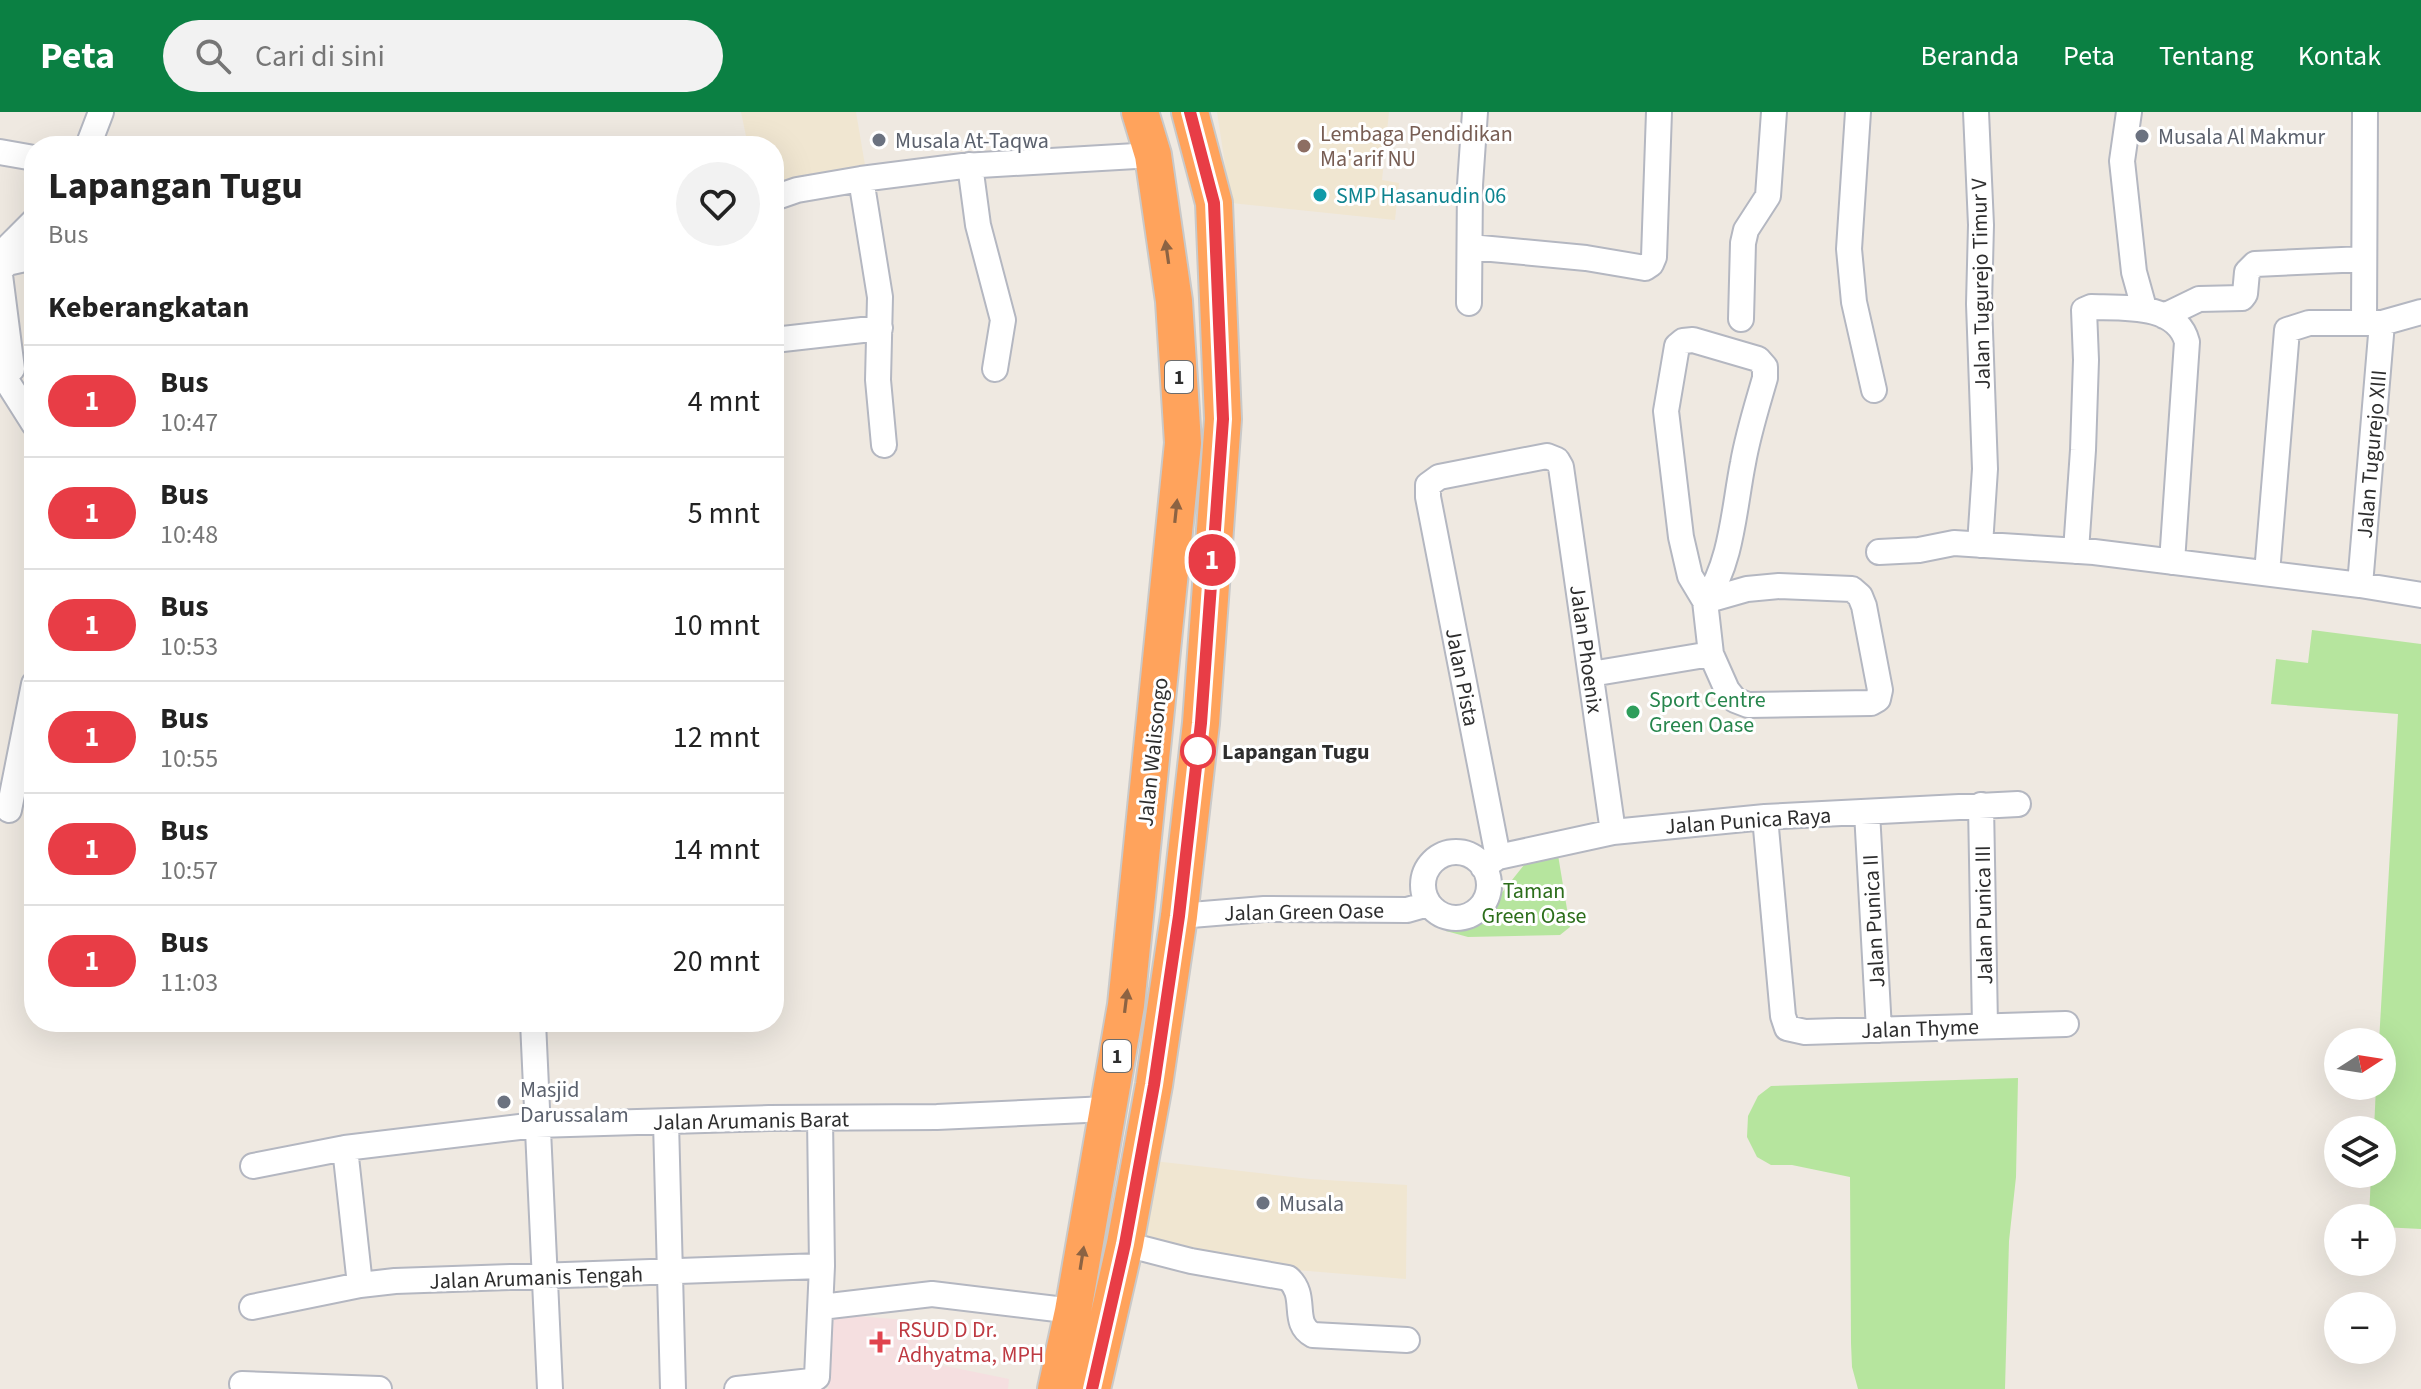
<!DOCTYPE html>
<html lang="id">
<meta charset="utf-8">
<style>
body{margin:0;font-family:"Source Sans 3",sans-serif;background:#f2f2f2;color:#222;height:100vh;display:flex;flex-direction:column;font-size:30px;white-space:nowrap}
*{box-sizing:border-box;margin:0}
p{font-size:26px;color:#767676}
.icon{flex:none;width:44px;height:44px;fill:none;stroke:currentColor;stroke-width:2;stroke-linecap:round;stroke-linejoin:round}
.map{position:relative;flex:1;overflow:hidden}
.side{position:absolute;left:24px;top:24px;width:760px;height:896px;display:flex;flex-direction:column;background:#fff;border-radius:32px;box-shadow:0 8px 32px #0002}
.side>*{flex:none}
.badge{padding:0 16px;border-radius:26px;font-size:28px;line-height:52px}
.needle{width:52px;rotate:78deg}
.buttons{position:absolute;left:2324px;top:916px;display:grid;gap:16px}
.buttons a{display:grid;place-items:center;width:72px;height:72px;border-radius:50%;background:#fff;box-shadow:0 8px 32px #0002;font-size:40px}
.map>.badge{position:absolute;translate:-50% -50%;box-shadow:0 0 0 4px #fff}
h2{padding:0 24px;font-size:30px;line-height:72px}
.round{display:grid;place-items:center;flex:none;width:84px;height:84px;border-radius:42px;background:#f2f2f2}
.head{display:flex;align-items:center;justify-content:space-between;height:136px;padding:0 24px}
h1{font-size:38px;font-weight:700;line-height:60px}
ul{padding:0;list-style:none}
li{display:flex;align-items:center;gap:24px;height:112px;padding:0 24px;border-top:2px solid #e0e0e0}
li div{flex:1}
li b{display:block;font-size:30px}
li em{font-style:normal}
li .badge{min-width:88px;font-weight:700;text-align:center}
header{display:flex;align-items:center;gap:48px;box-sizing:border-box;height:112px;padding:0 40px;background:#0b8043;color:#fff}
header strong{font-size:38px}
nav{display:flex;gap:44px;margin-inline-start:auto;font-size:28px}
.search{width:560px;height:72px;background:#f2f2f2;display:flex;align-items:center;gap:20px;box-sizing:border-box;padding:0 28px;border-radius:44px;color:#767676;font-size:30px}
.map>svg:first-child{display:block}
.education{fill:#f0e6d1}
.medical{fill:#f5dfe0}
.green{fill:#b6e59e}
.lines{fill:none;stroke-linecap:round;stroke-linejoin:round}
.minor-casing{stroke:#b4b7c1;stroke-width:28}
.highway-casing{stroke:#c9c9c9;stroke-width:40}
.minor{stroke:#fff;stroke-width:24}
.highway{stroke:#ffa35c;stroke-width:36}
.oneway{fill:#8c6343}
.line-casing{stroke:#fff;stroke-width:18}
.line{stroke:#e83d46;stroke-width:12}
.worship-dot{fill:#6b7280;stroke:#fff;stroke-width:3}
.education-dot{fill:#8d6e63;stroke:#fff;stroke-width:3}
.culture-dot{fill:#0f9aa8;stroke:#fff;stroke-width:3}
.leisure-dot{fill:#2e9e5b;stroke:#fff;stroke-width:3}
.stop-dot{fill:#fff;stroke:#e83d46;stroke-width:4}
.health-dot{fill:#e0444e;stroke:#fff;stroke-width:3}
.labels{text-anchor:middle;stroke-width:6;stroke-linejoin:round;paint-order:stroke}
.shield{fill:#fff;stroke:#6d6d6d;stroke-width:2}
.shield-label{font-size:20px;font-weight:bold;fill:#2e2e2e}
.education-label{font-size:22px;fill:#785e54;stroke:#fff;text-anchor:start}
.worship-label{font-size:22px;fill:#5b616d;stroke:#fff;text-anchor:start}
.culture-label{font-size:22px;fill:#0d838f;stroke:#fff;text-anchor:start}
.street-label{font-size:22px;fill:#2e2e2e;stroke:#fff}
.leisure-label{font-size:22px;fill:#27864d;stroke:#fff;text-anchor:start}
.stop-label{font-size:22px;font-weight:bold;fill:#2e2e2e;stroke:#fff;text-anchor:start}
.park-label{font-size:22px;fill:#2c6e1b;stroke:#fff}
.health-label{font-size:22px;fill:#be3a42;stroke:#fff;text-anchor:start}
</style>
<header>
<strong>Peta</strong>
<div class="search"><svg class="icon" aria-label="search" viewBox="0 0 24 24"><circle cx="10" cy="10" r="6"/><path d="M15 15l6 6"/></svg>Cari di sini</div>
<nav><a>Beranda</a><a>Peta</a><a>Tentang</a><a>Kontak</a></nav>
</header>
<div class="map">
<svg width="2421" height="1277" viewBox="0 0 2421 1277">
<rect width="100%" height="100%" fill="#efe9e1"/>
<path class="education" d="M 741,0 L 856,0 L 866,59 L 776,77 L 774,34 L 758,34 L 755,27 L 747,29 Z
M 1217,0 L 1389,0 L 1382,68 L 1399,71 L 1395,108 L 1231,91 Z
M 1154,1049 L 1310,1067 L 1407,1073 L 1406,1167 L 1296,1158 L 1138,1128 Z"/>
<path class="medical" d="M 834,1202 L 929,1210 L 926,1250 L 1009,1267 L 1008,1277 L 828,1277 Z"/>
<path class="green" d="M 2312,518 L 2421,532 L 2421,1117 L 2382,1115 L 2382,1106 L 2369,1106 L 2371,1062 L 2382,1062 L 2382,1018 L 2374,1018 L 2376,974 L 2382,974 L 2382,930 L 2379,930 L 2398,602 L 2271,592 L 2276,547 L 2308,551 Z
M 1558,743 L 1570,815 L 1560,823 L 1468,825 L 1446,819 L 1484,803 L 1528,748 Z
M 2018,966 L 2016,1065 L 2009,1129 L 2005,1277 L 1858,1277 L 1852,1255 L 1851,1231 L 1850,1065 L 1792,1053 L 1771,1053 L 1757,1045 L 1747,1025 L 1748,1004 L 1758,984 L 1771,974 Z"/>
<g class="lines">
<defs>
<path id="minor" d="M 1858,0 L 1849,137 L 1854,190 L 1874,278
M 1976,0 L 1981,113 L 1979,192 L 1985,357 L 1980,433
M 2129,0 L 2122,49 L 2134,160 L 2144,196
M 88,34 L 101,0
M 0,40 L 34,46
M 970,53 L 978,113 L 1003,208 L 995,257
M 861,67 L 880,185 L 878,268 L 884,333
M 774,86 L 797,78 L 861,67 L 963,54 L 1153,43
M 1470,135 L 1586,146 L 1645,156 L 1651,152 L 1654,145 L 1659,0
M 0,143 L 34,109
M 0,159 L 7,151 L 34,145
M 0,163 L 12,257
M 1469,191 L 1470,73 L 1475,0
M 2164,204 L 2199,187 L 2242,186 L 2245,182 L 2247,160 L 2255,152 L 2364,147
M 1741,207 L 1743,131 L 1746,118 L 1768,84 L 1774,0
M 2364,210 L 2365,0
M 774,228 L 880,216
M 1,260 L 34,312
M 2076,439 L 2083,338 L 2086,248 L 2084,198 L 2091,195 C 2122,196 2177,191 2187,230 L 2172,450
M 1879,440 L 1919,438 L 1954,431 L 2094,440 L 2360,473 L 2421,483
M 2267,461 L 2287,218 L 2309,211 L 2382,211 L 2421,200
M 2360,473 L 2382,211
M 1705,489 L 1747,477 L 1779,474 L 1852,477 L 1860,484 L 1864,494 L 1880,578 L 1878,587 L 1871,591 L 1748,593 L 1735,588 L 1727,578 L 1711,542 L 1705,489 L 1690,464 L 1681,425 L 1666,299 L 1677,234 L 1683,229 L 1693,228 L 1758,247 L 1765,255 L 1765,266 C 1757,294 1748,322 1743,351 C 1734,396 1732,451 1705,489
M 1591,562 L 1711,542
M 1981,693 L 1985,914
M 9,698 L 34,572
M 1867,700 L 1879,918
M 1765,705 L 1783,904 L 1787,916 L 1805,920 L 2066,912
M1423 773a33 33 0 1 1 66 0a33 33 0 1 1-66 0Z
M 1498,745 L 1428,385 L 1428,373 L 1439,365 L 1547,344 L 1557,348 L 1561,355 L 1613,720
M 1483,755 L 1498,745 L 1613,720 L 1765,705 L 2018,692
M 1179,804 L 1264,797 L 1407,798 L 1428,792
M 533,910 L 550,1277
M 666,1010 L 673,1277
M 345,1036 L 360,1173
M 253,1054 L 345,1036 L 536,1013 L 769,1006 L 937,1005 L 1107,997
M 1125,1132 L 1191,1149 L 1288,1166 C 1309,1184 1290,1211 1313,1223 L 1407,1228
M 252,1195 L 360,1173 L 395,1169 L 822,1154
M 821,1195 L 932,1182 L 1073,1199
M 242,1272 L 379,1277
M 737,1277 L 811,1269 L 817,1265 L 822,1154 L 820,1006"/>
<path id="highway" d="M 1056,1277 L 1073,1199 L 1126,893 L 1183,331 L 1174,189 L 1153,43 L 1140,0
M 1092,1277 L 1125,1132 L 1154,973 L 1179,804 L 1201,611 L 1223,307 L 1214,91 L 1190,0"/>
</defs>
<use href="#minor" class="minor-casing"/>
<use href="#highway" class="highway-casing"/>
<use href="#minor" class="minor"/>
<use href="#highway" class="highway"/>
</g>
<defs><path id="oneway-solid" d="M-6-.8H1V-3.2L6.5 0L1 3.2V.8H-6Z" transform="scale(2)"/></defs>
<g class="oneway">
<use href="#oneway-solid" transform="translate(1167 140) rotate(-98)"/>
<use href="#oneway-solid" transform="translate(1176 399) rotate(-84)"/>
<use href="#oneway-solid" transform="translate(1126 889) rotate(-83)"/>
<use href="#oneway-solid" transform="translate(1082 1146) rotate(-81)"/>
</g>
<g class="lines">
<defs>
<path id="line" d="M 1092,1277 L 1125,1132 L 1154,973 L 1179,804 L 1201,611 L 1223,307 L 1214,91 L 1190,0"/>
</defs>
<use href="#line" class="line-casing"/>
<use href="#line" class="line"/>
</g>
<g class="worship-dot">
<circle cx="2142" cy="24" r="8"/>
<circle cx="879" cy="28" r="8"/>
<circle cx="504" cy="990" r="8"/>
<circle cx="1263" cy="1091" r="8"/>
</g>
<circle class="education-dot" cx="1304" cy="34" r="8"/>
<circle class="culture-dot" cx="1320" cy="83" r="8"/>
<circle class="leisure-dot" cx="1633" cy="600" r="8"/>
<circle class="stop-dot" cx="1198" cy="639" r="16"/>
<path class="health-dot" d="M876 1218h8v8h8v8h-8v8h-8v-8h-8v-8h8z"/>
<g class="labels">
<g class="shield">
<rect x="1165" y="249" width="28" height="32" rx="6"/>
<rect x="1103" y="928" width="28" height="32" rx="6"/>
</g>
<g class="shield-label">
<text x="1179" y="272">1</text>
<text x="1117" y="951">1</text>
</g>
<g class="education-label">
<text x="1320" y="29">Lembaga Pendidikan<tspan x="1320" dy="25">Ma'arif NU</tspan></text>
</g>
<g class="worship-label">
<text x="2158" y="32">Musala Al Makmur</text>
<text x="895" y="36">Musala At-Taqwa</text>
<text x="520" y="985">Masjid<tspan x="520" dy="25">Darussalam</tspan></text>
<text x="1279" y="1099">Musala</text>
</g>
<g class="culture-label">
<text x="1336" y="91">SMP Hasanudin 06</text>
</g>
<g class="street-label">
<text transform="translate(1980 172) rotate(-91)" y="8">Jalan Tugurejo Timur V</text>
<text transform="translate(2371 342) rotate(-85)" y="8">Jalan Tugurejo XIII</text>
<text transform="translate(1587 537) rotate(82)" y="8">Jalan Phoenix</text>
<text transform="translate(1463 565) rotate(79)" y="8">Jalan Pista</text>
<text transform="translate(1152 640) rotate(-84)" y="8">Jalan Walisongo</text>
<text transform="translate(1748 708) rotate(-4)" y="8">Jalan Punica Raya</text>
<text transform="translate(1304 799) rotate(-1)" y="8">Jalan Green Oase</text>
<text transform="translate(1983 803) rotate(-91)" y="8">Jalan Punica III</text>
<text transform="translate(1873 809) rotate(-93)" y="8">Jalan Punica II</text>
<text transform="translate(1920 916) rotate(-2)" y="8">Jalan Thyme</text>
<text transform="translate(751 1008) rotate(-1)" y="8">Jalan Arumanis Barat</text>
<text transform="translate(536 1165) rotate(-2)" y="8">Jalan Arumanis Tengah</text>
</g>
<g class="leisure-label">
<text x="1649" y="595">Sport Centre<tspan x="1649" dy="25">Green Oase</tspan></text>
</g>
<g class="stop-label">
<text x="1222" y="647">Lapangan Tugu</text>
</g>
<g class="park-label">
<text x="1534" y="786">Taman<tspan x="1534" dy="25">Green Oase</tspan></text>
</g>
<g class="health-label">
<text x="898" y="1225">RSUD D Dr.<tspan x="898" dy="25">Adhyatma, MPH</tspan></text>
</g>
</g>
</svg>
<div class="buttons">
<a><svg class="needle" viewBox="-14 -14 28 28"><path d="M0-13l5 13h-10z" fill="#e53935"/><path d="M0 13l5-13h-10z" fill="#767676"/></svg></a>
<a><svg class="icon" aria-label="layers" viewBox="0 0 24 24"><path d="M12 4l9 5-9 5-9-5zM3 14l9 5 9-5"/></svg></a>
<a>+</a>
<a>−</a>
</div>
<b class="badge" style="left:1212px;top:448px;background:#e83d46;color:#fff">1</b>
<section class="side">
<div class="head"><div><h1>Lapangan Tugu</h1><p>Bus</p></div><a class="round"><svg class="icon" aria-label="heart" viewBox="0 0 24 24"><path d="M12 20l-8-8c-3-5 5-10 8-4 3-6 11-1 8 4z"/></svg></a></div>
<h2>Keberangkatan</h2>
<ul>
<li><span class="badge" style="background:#e83d46;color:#fff">1</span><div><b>Bus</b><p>10:47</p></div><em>4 mnt</em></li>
<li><span class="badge" style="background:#e83d46;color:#fff">1</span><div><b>Bus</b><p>10:48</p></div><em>5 mnt</em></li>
<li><span class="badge" style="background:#e83d46;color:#fff">1</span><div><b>Bus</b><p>10:53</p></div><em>10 mnt</em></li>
<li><span class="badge" style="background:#e83d46;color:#fff">1</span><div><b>Bus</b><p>10:55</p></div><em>12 mnt</em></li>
<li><span class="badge" style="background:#e83d46;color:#fff">1</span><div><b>Bus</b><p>10:57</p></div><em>14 mnt</em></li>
<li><span class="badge" style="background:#e83d46;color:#fff">1</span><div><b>Bus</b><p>11:03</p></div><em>20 mnt</em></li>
</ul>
</section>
</div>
